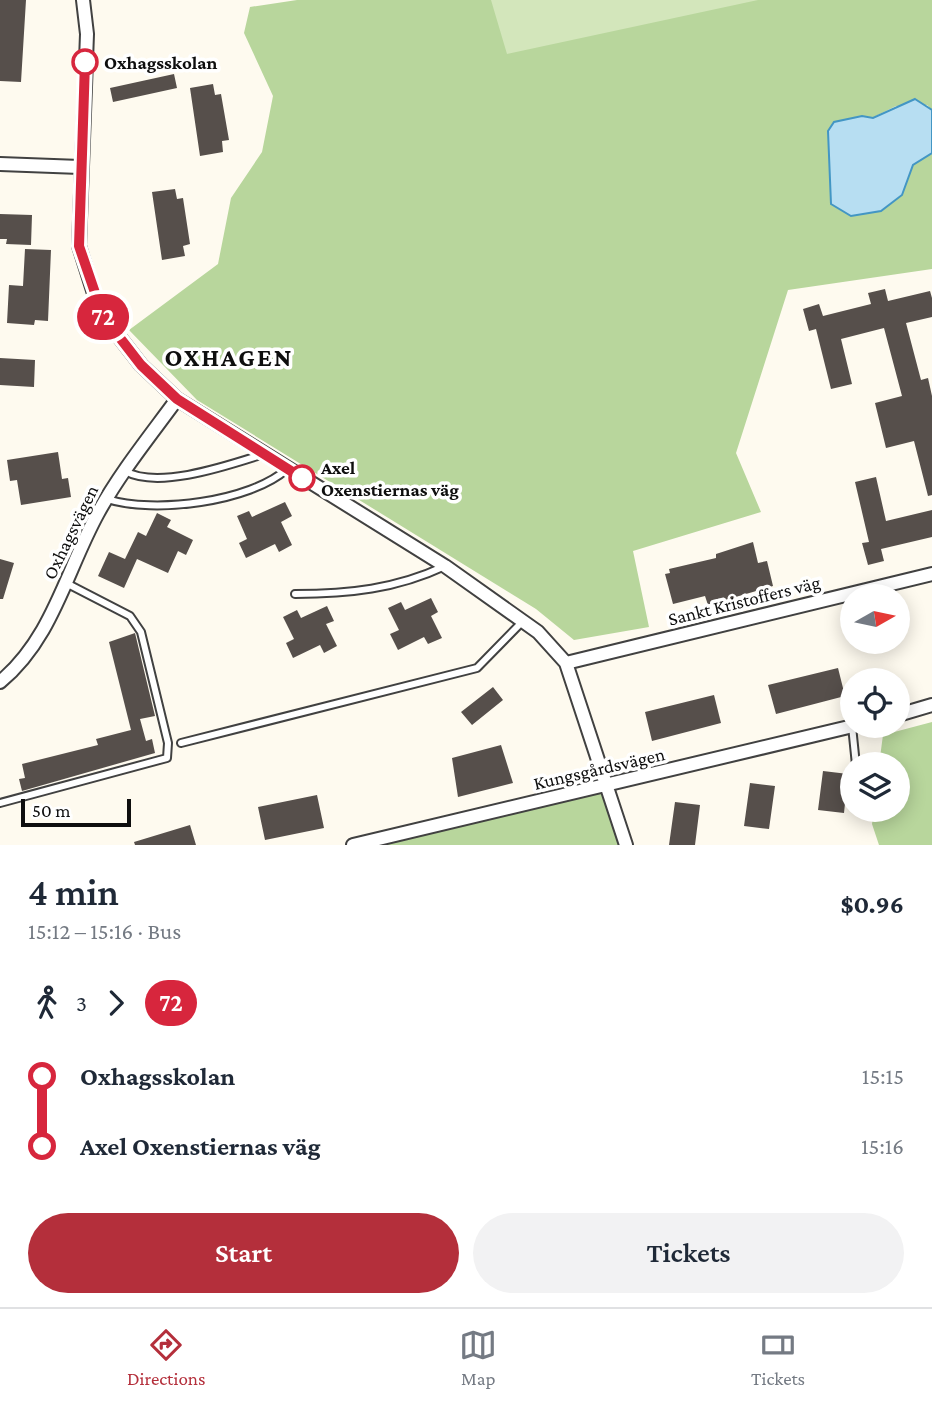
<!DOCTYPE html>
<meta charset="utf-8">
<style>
body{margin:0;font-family:"Crimson Pro",serif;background:#f2f2f3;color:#1f2937;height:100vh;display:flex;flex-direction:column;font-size:26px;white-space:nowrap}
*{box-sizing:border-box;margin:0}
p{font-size:23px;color:#747a83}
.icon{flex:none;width:38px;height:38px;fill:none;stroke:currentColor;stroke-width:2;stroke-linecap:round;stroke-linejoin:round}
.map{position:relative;height:845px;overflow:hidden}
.panel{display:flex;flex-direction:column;background:#fff;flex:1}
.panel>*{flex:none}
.badge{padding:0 14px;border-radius:23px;font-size:24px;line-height:46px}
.needle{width:46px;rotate:81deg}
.controls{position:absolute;left:840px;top:584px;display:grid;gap:14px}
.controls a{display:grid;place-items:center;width:70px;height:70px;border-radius:50%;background:#fff;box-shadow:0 4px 18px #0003;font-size:35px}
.scale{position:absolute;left:21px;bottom:18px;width:110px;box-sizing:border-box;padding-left:7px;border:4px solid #0e0e0e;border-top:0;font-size:19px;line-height:24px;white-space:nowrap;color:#0e0e0e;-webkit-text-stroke:5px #fff;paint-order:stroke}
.map>.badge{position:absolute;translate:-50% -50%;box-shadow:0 0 0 4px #fff}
.legs{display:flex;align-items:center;gap:10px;height:77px;padding:0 28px;font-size:23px}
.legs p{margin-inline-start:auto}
.summary{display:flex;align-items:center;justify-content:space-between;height:119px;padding:0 28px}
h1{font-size:38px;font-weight:600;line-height:52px}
.primary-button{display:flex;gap:14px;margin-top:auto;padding:14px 28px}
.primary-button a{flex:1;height:80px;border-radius:42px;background:#b42f3b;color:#fff;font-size:28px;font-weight:600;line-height:80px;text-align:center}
.primary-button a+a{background:#f2f2f3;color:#1f2937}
ul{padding:0 28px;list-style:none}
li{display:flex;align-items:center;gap:24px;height:70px;font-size:26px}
li i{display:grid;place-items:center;width:10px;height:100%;margin:0 9px;background:currentColor}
li i::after{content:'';width:18px;height:18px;margin:-9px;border:5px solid;border-radius:50%;background:#fff}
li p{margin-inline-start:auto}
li:first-child i{background:linear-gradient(#0000 50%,currentColor 0)}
li:last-child i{background:linear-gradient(currentColor 50%,#0000 0)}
.tabs{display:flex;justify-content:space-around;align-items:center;height:98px;border-top:2px solid #e0e1e3;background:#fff;font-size:19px;color:#747a83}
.tabs a{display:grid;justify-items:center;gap:4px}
.tabs .current{color:#b42f3b}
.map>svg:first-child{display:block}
.green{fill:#d3e6bb}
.forest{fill:#b8d69c}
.water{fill:#b7def2;stroke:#4396c4;stroke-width:2}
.building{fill:#564f4b}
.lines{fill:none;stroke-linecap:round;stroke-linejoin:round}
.service-casing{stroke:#414141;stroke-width:10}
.minor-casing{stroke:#414141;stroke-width:16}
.service{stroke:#fff;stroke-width:6}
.minor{stroke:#fff;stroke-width:12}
.line-1-casing{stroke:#fff;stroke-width:16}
.line-1{stroke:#d7263d;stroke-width:10}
.stop-1-dot{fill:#fff;stroke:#d7263d;stroke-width:3.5}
.labels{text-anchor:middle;stroke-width:7;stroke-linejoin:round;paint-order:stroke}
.stop-label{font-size:19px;font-weight:bold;fill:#0e0e0e;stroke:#fff;text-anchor:start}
.street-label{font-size:19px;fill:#0e0e0e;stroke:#fff}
.district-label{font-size:26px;font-weight:bold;letter-spacing:2px;fill:#0e0e0e;stroke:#fff}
</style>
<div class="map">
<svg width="932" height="845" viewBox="0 0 932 845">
<rect width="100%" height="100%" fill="#fefaef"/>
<path class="green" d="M 484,0 L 764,0 L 501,61 Z"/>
<path class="forest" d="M 297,0 L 491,0 L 507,54 L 758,0 L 932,0 L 932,110 L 927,105 L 896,106 L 872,118 L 862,116 L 828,131 L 831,204 L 881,211 L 902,195 L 913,165 L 932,153 L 932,269 L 788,290 L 736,453 L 761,512 L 633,551 L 649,627 L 574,640 L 536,609 L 197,400 L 129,330 L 218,264 L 231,198 L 262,152 L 273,96 L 244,33 L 250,7 Z
M 932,722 L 932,845 L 879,845 L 872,824 L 874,810 L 898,810 L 898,765 L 879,765 L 883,735 Z
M 606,787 L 626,845 L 353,845 Z"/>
<path class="water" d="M 915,99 L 932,110 L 932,153 L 913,165 L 902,195 L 881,211 L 851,216 L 831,204 L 828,131 L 834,122 L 862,116 L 873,118 Z"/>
<path class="building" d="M 0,0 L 26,0 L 21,82 L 0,81 Z
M 174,74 L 177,88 L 113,102 L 110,88 Z
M 213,84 L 215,95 L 221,94 L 229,140 L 222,141 L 223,152 L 200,156 L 190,88 Z
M 175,189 L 177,199 L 183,198 L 190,244 L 183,246 L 185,256 L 162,260 L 152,192 Z
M 0,214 L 32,215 L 31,245 L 6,244 L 7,239 L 0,239 Z
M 25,249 L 51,250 L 48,321 L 35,320 L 34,325 L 7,323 L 9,285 L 23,286 Z
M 885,289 L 888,301 L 930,291 L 932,298 L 932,317 L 906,323 L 921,380 L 928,378 L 932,396 L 932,495 L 928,496 L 914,441 L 886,448 L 875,403 L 902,396 L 884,328 L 841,339 L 852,384 L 831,389 L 816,329 L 809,331 L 803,309 L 819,304 L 823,316 L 871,304 L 868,293 Z
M 0,358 L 35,360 L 34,387 L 0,385 Z
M 58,452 L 62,479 L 68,478 L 71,497 L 21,505 L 17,480 L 10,481 L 7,460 Z
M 876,477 L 886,521 L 932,510 L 932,537 L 881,549 L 884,561 L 868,565 L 862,543 L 869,542 L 855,482 Z
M 285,502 L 292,516 L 281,522 L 292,545 L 279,552 L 275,544 L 246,558 L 239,543 L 247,539 L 237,516 L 249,511 L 252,517 Z
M 157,513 L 171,520 L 167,527 L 193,540 L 186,555 L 178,551 L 168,573 L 137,559 L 124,588 L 98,576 L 109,552 L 125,559 L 138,532 L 146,536 Z
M 753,542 L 758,563 L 767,561 L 773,586 L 708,605 L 705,596 L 673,604 L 665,574 L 670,573 L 669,569 L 716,558 L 716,554 Z
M 0,559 L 14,563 L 3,599 L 0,599 Z
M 431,598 L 438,612 L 431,616 L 442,638 L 428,644 L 424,637 L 398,650 L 390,634 L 399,630 L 388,608 L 401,602 L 405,610 Z
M 327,606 L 334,621 L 326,624 L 337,646 L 324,653 L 320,645 L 293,658 L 286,643 L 294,639 L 283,617 L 297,610 L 301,618 Z
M 135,633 L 155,716 L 140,719 L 146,741 L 152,739 L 155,753 L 22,791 L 19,779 L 25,778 L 22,764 L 98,745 L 96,739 L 131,730 L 109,642 Z
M 838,668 L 845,696 L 776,714 L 768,685 Z
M 493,687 L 503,700 L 472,725 L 461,712 Z
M 714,695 L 721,723 L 652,741 L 645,712 Z
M 501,745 L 513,783 L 458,797 L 452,758 Z
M 823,771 L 848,774 L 844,813 L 818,810 Z
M 750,783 L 775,786 L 769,829 L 744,826 Z
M 317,795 L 324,828 L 265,840 L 258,807 Z
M 675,802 L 700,805 L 695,845 L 669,845 Z
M 190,825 L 196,845 L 135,845 L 134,842 Z"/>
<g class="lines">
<defs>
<path id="service" d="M 125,471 C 158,490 229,465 264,454
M 107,499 C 154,514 250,502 287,469
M 295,594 C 348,594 396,589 445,566
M 852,726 L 856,765
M 181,743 L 477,668 L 523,621
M 0,803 L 167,758 L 168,743 L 141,632 L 130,616 L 66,583"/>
<path id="minor" d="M 83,0 L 87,34 L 79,246 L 96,300
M 0,164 L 80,167
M 103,316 L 141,365 L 177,399 L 445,566 L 538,632 L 566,663 L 626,845
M 566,663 L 932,574
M 0,682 C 53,638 66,571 98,513 C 120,473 150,436 177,399
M 898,715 L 932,705
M 353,845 L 853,726"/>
</defs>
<use href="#service" class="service-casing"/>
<use href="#minor" class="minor-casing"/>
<use href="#service" class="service"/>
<use href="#minor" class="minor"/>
</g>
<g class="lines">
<defs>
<path id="line-1" d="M 85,62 L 79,246 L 103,316 L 141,365 L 177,399 L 302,478"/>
</defs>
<use href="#line-1" class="line-1-casing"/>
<use href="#line-1" class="line-1"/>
</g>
<g class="stop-1-dot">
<circle cx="85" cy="62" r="12"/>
<circle cx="302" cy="478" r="12"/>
</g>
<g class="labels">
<g class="stop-label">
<text x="104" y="69">Oxhagsskolan</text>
<text x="321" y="474">Axel<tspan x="321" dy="22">Oxenstiernas väg</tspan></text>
</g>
<g class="street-label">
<text transform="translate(70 532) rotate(-64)" y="7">Oxhagsvägen</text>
<text transform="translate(744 600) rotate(-14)" y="7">Sankt Kristoffers väg</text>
<text transform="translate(599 768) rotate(-13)" y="7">Kungsgårdsvägen</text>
</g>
<g class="district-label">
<text x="229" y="366">OXHAGEN</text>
</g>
</g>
</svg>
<div class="controls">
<a><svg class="needle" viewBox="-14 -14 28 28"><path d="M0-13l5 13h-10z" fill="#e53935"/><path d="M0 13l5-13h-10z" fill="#747a83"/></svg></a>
<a><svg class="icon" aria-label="locate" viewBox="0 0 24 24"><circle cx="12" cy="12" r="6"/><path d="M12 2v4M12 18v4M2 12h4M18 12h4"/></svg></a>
<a><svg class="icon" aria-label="layers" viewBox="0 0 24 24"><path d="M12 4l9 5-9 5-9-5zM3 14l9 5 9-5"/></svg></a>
</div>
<div class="scale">50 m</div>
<b class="badge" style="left:103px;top:317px;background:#d7263d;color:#fff">72</b>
</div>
<section class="panel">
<div class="summary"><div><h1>4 min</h1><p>15:12 – 15:16 · Bus</p></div><b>$0.96</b></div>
<div class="legs"><svg class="icon" aria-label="walk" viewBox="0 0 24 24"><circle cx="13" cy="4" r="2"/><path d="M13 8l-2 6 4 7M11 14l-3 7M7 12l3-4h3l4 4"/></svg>3<svg class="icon" aria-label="forward" viewBox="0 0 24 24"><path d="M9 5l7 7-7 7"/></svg><b class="badge" style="background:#d7263d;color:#fff">72</b></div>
<ul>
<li><i style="color:#d7263d"></i><b>Oxhagsskolan</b><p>15:15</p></li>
<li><i style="color:#d7263d"></i><b>Axel Oxenstiernas väg</b><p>15:16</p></li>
</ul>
<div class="primary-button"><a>Start</a><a>Tickets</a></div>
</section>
<nav class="tabs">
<a class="current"><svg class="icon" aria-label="directions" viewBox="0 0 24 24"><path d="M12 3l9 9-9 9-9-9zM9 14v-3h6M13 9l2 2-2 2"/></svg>Directions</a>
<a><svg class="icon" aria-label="map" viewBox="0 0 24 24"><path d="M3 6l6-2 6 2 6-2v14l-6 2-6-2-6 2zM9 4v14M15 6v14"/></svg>Map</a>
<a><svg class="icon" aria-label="tickets" viewBox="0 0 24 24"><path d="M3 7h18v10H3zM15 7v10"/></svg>Tickets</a>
</nav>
